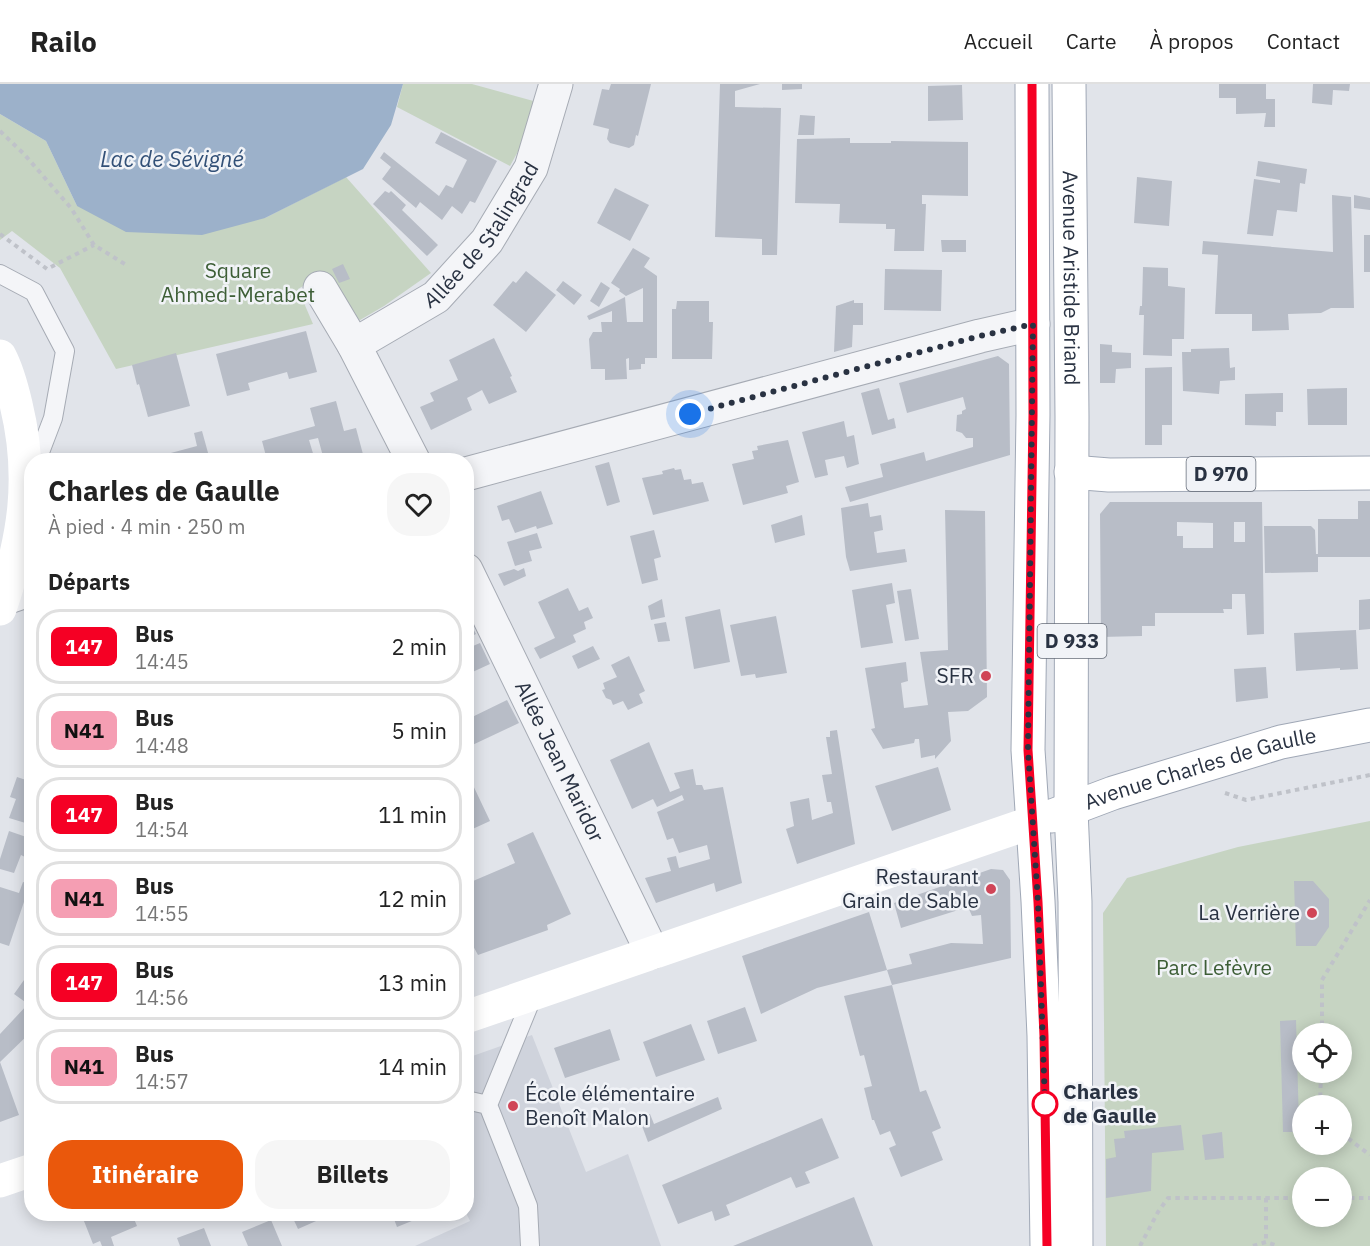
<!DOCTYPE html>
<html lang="fr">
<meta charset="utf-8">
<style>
body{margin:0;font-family:"IBM Plex Sans",sans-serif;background:#f6f6f6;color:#222;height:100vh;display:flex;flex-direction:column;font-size:22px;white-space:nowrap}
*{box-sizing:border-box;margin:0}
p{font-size:20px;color:#767676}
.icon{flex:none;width:33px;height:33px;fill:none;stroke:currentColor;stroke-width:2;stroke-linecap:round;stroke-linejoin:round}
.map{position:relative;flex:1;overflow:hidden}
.side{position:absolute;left:24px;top:369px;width:450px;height:768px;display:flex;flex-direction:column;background:#fff;border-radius:24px;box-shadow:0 3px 15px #0003}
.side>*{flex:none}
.badge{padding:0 12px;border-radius:9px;font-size:21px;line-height:39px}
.tools{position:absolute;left:1292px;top:939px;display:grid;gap:12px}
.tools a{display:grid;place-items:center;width:60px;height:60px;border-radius:50%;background:#fff;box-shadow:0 3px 15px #0003;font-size:30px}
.you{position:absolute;width:30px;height:30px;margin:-15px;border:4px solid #fff;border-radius:50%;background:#1a73e8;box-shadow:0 0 0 9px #1a73e833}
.map>.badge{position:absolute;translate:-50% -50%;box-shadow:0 0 0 3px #fff}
h2{padding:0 24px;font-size:22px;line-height:54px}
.round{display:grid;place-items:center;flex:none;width:63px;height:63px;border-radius:24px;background:#f6f6f6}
.summary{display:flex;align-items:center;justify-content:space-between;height:102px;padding:0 24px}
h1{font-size:28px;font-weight:700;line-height:45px}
.button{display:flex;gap:12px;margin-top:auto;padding:12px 24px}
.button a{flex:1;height:69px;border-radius:24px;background:#ea580c;color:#fff;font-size:24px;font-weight:700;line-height:69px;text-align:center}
.button a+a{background:#f6f6f6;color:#222}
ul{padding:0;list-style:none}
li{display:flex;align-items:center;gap:18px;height:75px;margin:0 12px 9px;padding:0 12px;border:3px solid #e0e0e0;border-radius:24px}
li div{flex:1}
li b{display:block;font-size:22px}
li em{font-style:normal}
li .badge{min-width:66px;font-weight:700;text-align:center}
header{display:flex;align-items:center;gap:36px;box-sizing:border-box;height:84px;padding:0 30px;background:#fff;border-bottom:2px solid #e0e0e0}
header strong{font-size:28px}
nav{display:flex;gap:33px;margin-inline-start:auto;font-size:21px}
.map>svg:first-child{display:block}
.built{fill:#cfd3dc}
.green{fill:#c6d4c2;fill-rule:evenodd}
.water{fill:#9cb1ca}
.building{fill:#b8bdc7;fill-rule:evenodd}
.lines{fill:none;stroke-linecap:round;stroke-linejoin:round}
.service-casing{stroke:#a6abb4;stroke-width:20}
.minor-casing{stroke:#a6abb4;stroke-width:35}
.primary-casing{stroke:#a0a8b6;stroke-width:35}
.path{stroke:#bfc2c9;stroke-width:4;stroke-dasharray:4.5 4.5;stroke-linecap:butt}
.service{stroke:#f4f5f8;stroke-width:18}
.minor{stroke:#f4f5f8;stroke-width:33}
.secondary{stroke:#fff;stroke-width:33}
.primary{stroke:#fff;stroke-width:33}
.line-casing{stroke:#fff;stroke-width:14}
.line{stroke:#f50024;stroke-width:9}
.walk{stroke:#293242;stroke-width:6;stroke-dasharray:0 10.8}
.poi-dot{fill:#d04557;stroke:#f1f3f7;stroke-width:2}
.stop-dot{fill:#fff;stroke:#f50024;stroke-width:3}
.labels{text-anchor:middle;stroke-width:5;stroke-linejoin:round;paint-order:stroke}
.shield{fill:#f1f3f7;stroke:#656c78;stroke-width:1.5}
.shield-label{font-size:20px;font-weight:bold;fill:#293242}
.street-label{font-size:21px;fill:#293242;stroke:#f1f3f7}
.park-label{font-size:21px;fill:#3d5e36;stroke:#f1f3f7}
.poi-label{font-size:21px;fill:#293242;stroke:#f1f3f7;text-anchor:end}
.stop-label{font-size:21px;font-weight:bold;fill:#293242;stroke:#f1f3f7;text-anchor:start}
.water-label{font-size:22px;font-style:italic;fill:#325077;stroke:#f1f3f7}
</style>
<header>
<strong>Railo</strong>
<nav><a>Accueil</a><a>Carte</a><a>À propos</a><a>Contact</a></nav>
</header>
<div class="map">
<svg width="1370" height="1162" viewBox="0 0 1370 1162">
<rect width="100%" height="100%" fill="#e1e4ea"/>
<path class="built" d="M 532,951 L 586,1088 L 628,1070 L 661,1162 L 415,1162 L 470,1137 L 466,1129 L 467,974 Z"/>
<path class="green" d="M 403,0 L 472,0 L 537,18 L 527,51 L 510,82 L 397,23 Z
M 0,30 L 46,57 L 77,122 L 265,134 L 346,93 L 431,189 L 384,222 L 360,236 L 346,230 L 326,189 L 298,205 L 313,240 L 116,285 L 60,184 L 12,147 L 0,156 Z
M 1370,737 L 1370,1162 L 1106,1162 L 1103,829 L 1127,794 L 1238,763 ZM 1302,950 L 1341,950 L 1341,988 L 1302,988 ZM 1302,1022 L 1341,1022 L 1341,1060 L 1302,1060 ZM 1302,1094 L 1341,1094 L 1341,1132 L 1302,1132 Z"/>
<path class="water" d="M 0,0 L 403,0 L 391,41 L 363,85 L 265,134 L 202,151 L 126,148 L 77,122 L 46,57 L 0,30 Z"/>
<path class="building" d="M 611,0 L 651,0 L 638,52 L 636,51 L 634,61 L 629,64 L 610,59 L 607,55 L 609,45 L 593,41 L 602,5 L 609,6 Z
M 720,0 L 760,0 L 735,7 L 735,23 L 781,24 L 777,171 L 762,171 L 762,155 L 715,153 Z
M 782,0 L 802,0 L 802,5 L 782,6 Z
M 1219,0 L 1266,0 L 1266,15 L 1275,15 L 1275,43 L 1264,43 L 1266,29 L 1236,30 L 1236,14 L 1219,14 Z
M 1313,0 L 1350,0 L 1349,7 L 1333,6 L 1332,21 L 1312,19 Z
M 962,1 L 963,36 L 928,37 L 928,2 Z
M 800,31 L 815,32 L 814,51 L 798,51 Z
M 441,48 L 497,77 L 475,119 L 470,117 L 462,130 L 452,122 L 442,136 L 420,118 L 416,124 L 382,95 L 391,83 L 380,74 L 384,68 L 439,112 L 446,101 L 453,104 L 467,76 L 435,59 Z
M 850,54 L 850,59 L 891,59 L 891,57 L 968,58 L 968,112 L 922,111 L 922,120 L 926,120 L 924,167 L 894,167 L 895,145 L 886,145 L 886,140 L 839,139 L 840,120 L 795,119 L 797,55 Z
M 1258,77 L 1307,85 L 1305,100 L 1300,99 L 1297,128 L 1277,126 L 1273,152 L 1247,150 L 1254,95 L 1280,99 L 1280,96 L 1256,92 Z
M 1137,93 L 1172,97 L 1169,142 L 1134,139 Z
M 615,104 L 649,121 L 630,157 L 597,139 Z
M 385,107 L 389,109 L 391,107 L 406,121 L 402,126 L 438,161 L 427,172 L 373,120 Z
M 1332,111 L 1351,113 L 1354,224 L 1331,224 L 1321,229 L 1288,230 L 1289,246 L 1252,247 L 1252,230 L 1215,230 L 1218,171 L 1202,170 L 1203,157 L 1333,168 Z
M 1354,111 L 1370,114 L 1370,126 L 1354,124 Z
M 1364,151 L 1370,151 L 1370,188 L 1364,188 Z
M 941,156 L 966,156 L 966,168 L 942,168 Z
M 633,164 L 650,174 L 644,183 L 657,192 L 657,274 L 645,274 L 645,280 L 641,280 L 641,285 L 629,286 L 629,274 L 626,275 L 627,295 L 605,296 L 605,285 L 591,285 L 589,255 L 593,248 L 602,248 L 601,238 L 612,238 L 612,227 L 589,236 L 587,232 L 625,213 L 627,238 L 643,238 L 643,204 L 626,212 L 619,207 L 620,205 L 611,199 Z
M 343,180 L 350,195 L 339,199 L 332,185 Z
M 1143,183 L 1168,184 L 1168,202 L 1185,204 L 1184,255 L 1172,255 L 1172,272 L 1143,271 L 1144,231 L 1139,231 L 1140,222 L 1142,222 Z
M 885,185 L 942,186 L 941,227 L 884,226 Z
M 526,187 L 556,211 L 526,248 L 493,221 L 513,197 L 516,199 Z
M 563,197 L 582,211 L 574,221 L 556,206 Z
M 601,198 L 610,204 L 599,223 L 590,217 Z
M 854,216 L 854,219 L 863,219 L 863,241 L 853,241 L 852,263 L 834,268 L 836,222 Z
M 677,217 L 709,217 L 709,238 L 713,238 L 712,275 L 672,275 L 672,225 L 676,225 Z
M 306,247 L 317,288 L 289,295 L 287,288 L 248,299 L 250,306 L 227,312 L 216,270 Z
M 494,254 L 512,292 L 510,293 L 517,308 L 489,320 L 482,306 L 467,314 L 472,326 L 431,346 L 420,323 L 434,317 L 430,309 L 458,296 L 449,276 Z
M 1100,260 L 1112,261 L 1112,268 L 1131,269 L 1131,284 L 1116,285 L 1115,299 L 1100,299 Z
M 1229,264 L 1230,284 L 1235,283 L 1235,296 L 1220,297 L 1219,310 L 1183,307 L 1182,268 L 1191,268 L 1191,265 Z
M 176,269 L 190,322 L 148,333 L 139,300 L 137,301 L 132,281 Z
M 998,272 L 1009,280 L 1010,371 L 850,418 L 845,403 L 883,393 L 880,380 L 924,368 L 926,377 L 973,363 L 973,354 L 966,354 L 962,349 L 956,347 L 957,331 L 962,330 L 962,327 L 966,325 L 963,313 L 907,329 L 899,299 Z
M 1172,283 L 1172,341 L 1162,341 L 1162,361 L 1145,361 L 1145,284 Z
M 879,304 L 888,336 L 894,334 L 896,344 L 872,351 L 861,309 Z
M 1347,304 L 1347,341 L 1308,341 L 1307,305 Z
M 1283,309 L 1283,328 L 1276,328 L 1276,342 L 1245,341 L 1245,310 Z
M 336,317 L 344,347 L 356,344 L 364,374 L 354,376 L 324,376 L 318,354 L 309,356 L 315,376 L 267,376 L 262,357 L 315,342 L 310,324 Z
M 844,337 L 847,353 L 854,351 L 859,380 L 847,384 L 844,372 L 825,376 L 828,391 L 815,394 L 802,348 Z
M 202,347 L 210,376 L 153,376 L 152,374 L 197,362 L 194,349 Z
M 788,356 L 799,398 L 786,402 L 788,409 L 743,421 L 732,380 L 754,375 L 752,367 L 758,366 L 757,362 Z
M 257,372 L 259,376 L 241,376 Z
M 609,378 L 620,418 L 607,422 L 595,382 Z
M 674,384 L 675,386 L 681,385 L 684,396 L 691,395 L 692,400 L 703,398 L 709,417 L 653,431 L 642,394 L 663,390 L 662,387 Z
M 541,407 L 553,440 L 537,445 L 536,442 L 515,449 L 509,435 L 502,437 L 497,422 Z
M 1358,417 L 1370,417 L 1370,473 L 1318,473 L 1318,488 L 1265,489 L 1264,442 L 1311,442 L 1315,446 L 1316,470 L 1318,470 L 1318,435 L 1358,435 Z
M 1110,418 L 1262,418 L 1264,550 L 1247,551 L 1245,510 L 1232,510 L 1232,525 L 1223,525 L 1224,529 L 1155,529 L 1155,542 L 1142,542 L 1142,552 L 1101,553 L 1100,430 ZM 1177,438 L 1213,439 L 1213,464 L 1183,464 L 1183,452 L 1177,452 ZM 1234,438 L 1245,438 L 1245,458 L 1234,458 Z
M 868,419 L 870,433 L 881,431 L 883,446 L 874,448 L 877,469 L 905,465 L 907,478 L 850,487 L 846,473 L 841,424 Z
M 945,426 L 985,427 L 987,613 L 968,627 L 948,628 L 951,657 L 935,675 L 935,671 L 921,674 L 919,655 L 915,655 L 914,659 L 883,665 L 871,645 L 875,644 L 865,584 L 906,578 L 908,597 L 901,599 L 904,624 L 928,621 L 920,568 L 948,566 Z
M 802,431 L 805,451 L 775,459 L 771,441 Z
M 654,446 L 661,473 L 654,475 L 658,496 L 642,500 L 630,452 Z
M 537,449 L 542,464 L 529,467 L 532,477 L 515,482 L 507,458 Z
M 524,484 L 526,492 L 504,502 L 498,490 L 514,485 L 518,487 Z
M 892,499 L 895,519 L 886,521 L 893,559 L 861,564 L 852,506 Z
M 568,504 L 579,527 L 588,523 L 593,534 L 584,538 L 586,545 L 573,551 L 576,558 L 540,575 L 534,564 L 555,554 L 538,518 Z
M 911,505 L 919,555 L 905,557 L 897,507 Z
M 662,515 L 665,533 L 651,536 L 648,522 Z
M 1370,515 L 1370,545 L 1359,546 L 1359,516 Z
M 720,525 L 730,578 L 694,585 L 685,533 Z
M 466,531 L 476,550 L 466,555 Z
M 776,532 L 787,589 L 756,594 L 755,590 L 741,592 L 730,541 Z
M 666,538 L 670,557 L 658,558 L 654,540 Z
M 1356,546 L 1358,585 L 1340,586 L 1340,584 L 1296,587 L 1294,549 Z
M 480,559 L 490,580 L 466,591 L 466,565 Z
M 593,562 L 600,575 L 578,585 L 572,572 Z
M 629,572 L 645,607 L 639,610 L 643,619 L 628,626 L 623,617 L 613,621 L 611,616 L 606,614 L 602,606 L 605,605 L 603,599 L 617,593 L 611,581 Z
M 1266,583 L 1268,614 L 1236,618 L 1234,585 Z
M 507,616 L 519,639 L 466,664 L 466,636 Z
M 837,646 L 855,760 L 797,780 L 786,745 L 794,742 L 790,718 L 809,714 L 812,736 L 833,729 L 831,718 L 827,718 L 822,691 L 832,690 L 826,653 L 830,653 L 830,647 Z
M 649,658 L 670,708 L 680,704 L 674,689 L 693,685 L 696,701 L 702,701 L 704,706 L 723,703 L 742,799 L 716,808 L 714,799 L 656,819 L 645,794 L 671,787 L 667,774 L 676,772 L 679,784 L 710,775 L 707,761 L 679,769 L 673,754 L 667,756 L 657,728 L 684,716 L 682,711 L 657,723 L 653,715 L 632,725 L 610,676 Z
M 938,683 L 951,726 L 892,747 L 875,702 Z
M 17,693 L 32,698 L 32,741 L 9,734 L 16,715 L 10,713 Z
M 471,697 L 490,737 L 466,748 L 466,699 Z
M 9,747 L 32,755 L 32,771 L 25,773 L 21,771 L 14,789 L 0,785 L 0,775 Z
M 533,748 L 571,830 L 547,841 L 548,846 L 478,871 L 466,849 L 466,800 L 515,779 L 507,760 Z
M 991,785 L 1003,786 L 1010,796 L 1011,874 L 892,901 L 887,886 L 817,904 L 761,930 L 742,872 L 869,828 L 887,886 L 912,880 L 909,870 L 951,859 L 983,860 L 981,831 L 972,832 L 968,823 L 901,844 L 894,819 Z
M 1294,797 L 1313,797 L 1329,815 L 1329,843 L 1316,862 L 1296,862 Z
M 23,798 L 32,801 L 32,814 L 26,812 L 9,862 L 0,859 L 0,803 L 19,809 Z
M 32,893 L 32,947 L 0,978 L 19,1031 L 0,1038 L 0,950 L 28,920 L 14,910 L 24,896 L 28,898 Z
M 892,901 L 920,1008 L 926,1006 L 941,1044 L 932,1048 L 943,1076 L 901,1093 L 889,1064 L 896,1061 L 890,1047 L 880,1051 L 874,1036 L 872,1036 L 864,1004 L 872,1002 L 864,971 L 860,972 L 844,912 Z
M 745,923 L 757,957 L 718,970 L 707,937 Z
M 1296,936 L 1299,1040 L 1294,1040 L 1294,1048 L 1283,1048 L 1280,937 Z
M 691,940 L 705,976 L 656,993 L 643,958 Z
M 610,945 L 620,976 L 565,994 L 554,964 Z
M 718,1013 L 722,1025 L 648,1058 L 639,1034 L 650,1030 L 654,1040 Z
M 822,1034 L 839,1074 L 805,1088 L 810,1099 L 796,1104 L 791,1093 L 726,1121 L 730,1131 L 715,1137 L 712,1127 L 678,1140 L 662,1101 Z
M 1181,1041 L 1184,1066 L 1152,1069 L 1151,1107 L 1106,1114 L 1106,1075 L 1116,1073 L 1114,1055 L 1125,1054 L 1124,1047 Z
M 1222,1048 L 1224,1074 L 1205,1076 L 1202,1051 Z
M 854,1113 L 873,1162 L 733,1162 Z
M 88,1130 L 132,1130 L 137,1142 L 111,1153 L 114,1162 L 102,1162 L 100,1157 L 93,1160 L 82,1132 Z
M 291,1130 L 332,1130 L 298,1145 Z
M 392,1130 L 429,1130 L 397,1143 Z
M 271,1136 L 282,1162 L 248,1162 L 242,1148 Z
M 204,1144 L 211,1162 L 180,1162 L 177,1154 Z"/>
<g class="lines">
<defs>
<path id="service" d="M 0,190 L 34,208 L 65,267 L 53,334 L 37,376
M 466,1016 L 488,1021
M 530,1162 L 528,1122 L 488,1021 L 534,909"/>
<g id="minor">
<path d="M 320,204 L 354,261 L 413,376"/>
<path id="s1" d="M 354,261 L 436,213 L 487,157 L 531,84 L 556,0"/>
<path d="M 466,390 L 980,252 L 1033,240"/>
<path id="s2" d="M 466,486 L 652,868"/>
<path d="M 0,516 L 32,505"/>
</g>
<g id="primary">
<path d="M 1032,0 L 1033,331 L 1028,666 L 1038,817 L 1044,952 L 1047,1162"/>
<path id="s3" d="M 1069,0 L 1072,332 L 1071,726 L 1075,818 L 1076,1162"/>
<path d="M 1071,388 L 1109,391 L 1370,389"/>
<path id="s4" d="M 1052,732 L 1113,709 L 1281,658 L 1370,641"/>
</g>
</defs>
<use href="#service" class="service-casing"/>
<use href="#minor" class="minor-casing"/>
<use href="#primary" class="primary-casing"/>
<path class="path" d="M 0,47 L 24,70 L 71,124 L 94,161 L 128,182
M 0,150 L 47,185 L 94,161
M 1225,709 L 1246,716 L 1370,691
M 1322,950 L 1322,896 L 1370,816
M 1320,1022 L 1321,988
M 1341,1049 L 1370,1071
M 1266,1114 L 1266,1158
M 1341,1114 L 1370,1114
M 1140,1162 L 1158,1128 L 1168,1114 L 1302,1114
M 1253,1162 L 1266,1158 L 1278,1162"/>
<use href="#service" class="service"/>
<use href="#minor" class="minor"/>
<path class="secondary" d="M 0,272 C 8,287 12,303 16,320 C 34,394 24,455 0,525
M 466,933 L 1033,738
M 0,1097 L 32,1086"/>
<use href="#primary" class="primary"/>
</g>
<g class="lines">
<defs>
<path id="line" d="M 1032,0 L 1033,331 L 1028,666 L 1038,818 L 1044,952 L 1047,1162"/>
</defs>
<use href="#line" class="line-casing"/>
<use href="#line" class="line"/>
<path class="walk" d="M 690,330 L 980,252 L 1033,240 L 1028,666 L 1038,818 L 1045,1020"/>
</g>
<g class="poi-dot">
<circle cx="986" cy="592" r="6"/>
<circle cx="991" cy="805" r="6"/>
<circle cx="1312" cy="829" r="6"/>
<circle cx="513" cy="1022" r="6"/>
</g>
<circle class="stop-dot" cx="1045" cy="1020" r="12"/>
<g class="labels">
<g class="shield">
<rect x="1186.5" y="373" width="69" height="34" rx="4.5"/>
<rect x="1037.5" y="540" width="69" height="34" rx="4.5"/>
</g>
<g class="shield-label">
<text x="1221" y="397">D 970</text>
<text x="1072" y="564">D 933</text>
</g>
<g class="street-label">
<text dy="7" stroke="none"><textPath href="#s1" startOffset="172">Allée de Stalingrad</textPath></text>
<text dy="7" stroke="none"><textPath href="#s3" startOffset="194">Avenue Aristide Briand</textPath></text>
<text dy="7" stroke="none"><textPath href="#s2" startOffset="213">Allée Jean Maridor</textPath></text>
<text dy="7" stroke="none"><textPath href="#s4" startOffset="156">Avenue Charles de Gaulle</textPath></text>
</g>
<g class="park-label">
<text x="238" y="194">Square<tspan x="238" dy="24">Ahmed-Merabet</tspan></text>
<text x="1214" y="891">Parc Lefèvre</text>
</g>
<g class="poi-label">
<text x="974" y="599">SFR</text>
<text x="979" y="800">Restaurant<tspan x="979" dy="24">Grain de Sable</tspan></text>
<text x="1300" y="836">La Verrière</text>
<text x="525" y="1017" text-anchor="start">École élémentaire<tspan x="525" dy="24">Benoît Malon</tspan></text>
</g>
<g class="stop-label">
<text x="1063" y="1015">Charles<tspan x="1063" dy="24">de Gaulle</tspan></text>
</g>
<g class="water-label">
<text x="172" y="83">Lac de Sévigné</text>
</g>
</g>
</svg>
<div class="tools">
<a><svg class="icon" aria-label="locate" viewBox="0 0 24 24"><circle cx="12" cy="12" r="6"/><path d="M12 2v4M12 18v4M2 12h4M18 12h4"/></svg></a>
<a>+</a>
<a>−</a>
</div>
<div class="you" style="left:690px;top:330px"></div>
<section class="side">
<div class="summary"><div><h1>Charles de Gaulle</h1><p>À pied · 4 min · 250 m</p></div><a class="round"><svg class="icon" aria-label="heart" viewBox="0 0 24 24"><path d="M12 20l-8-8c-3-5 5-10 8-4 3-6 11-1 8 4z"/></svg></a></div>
<h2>Départs</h2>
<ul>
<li><span class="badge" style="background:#f50024;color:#fff">147</span><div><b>Bus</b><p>14:45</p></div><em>2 min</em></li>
<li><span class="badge" style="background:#f59eb3;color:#111">N41</span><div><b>Bus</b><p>14:48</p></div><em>5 min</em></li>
<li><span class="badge" style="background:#f50024;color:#fff">147</span><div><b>Bus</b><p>14:54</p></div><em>11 min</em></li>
<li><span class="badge" style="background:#f59eb3;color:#111">N41</span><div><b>Bus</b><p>14:55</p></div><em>12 min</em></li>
<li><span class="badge" style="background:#f50024;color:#fff">147</span><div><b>Bus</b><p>14:56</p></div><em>13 min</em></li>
<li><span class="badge" style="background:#f59eb3;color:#111">N41</span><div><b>Bus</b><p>14:57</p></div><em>14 min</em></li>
</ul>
<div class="button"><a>Itinéraire</a><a>Billets</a></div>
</section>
</div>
